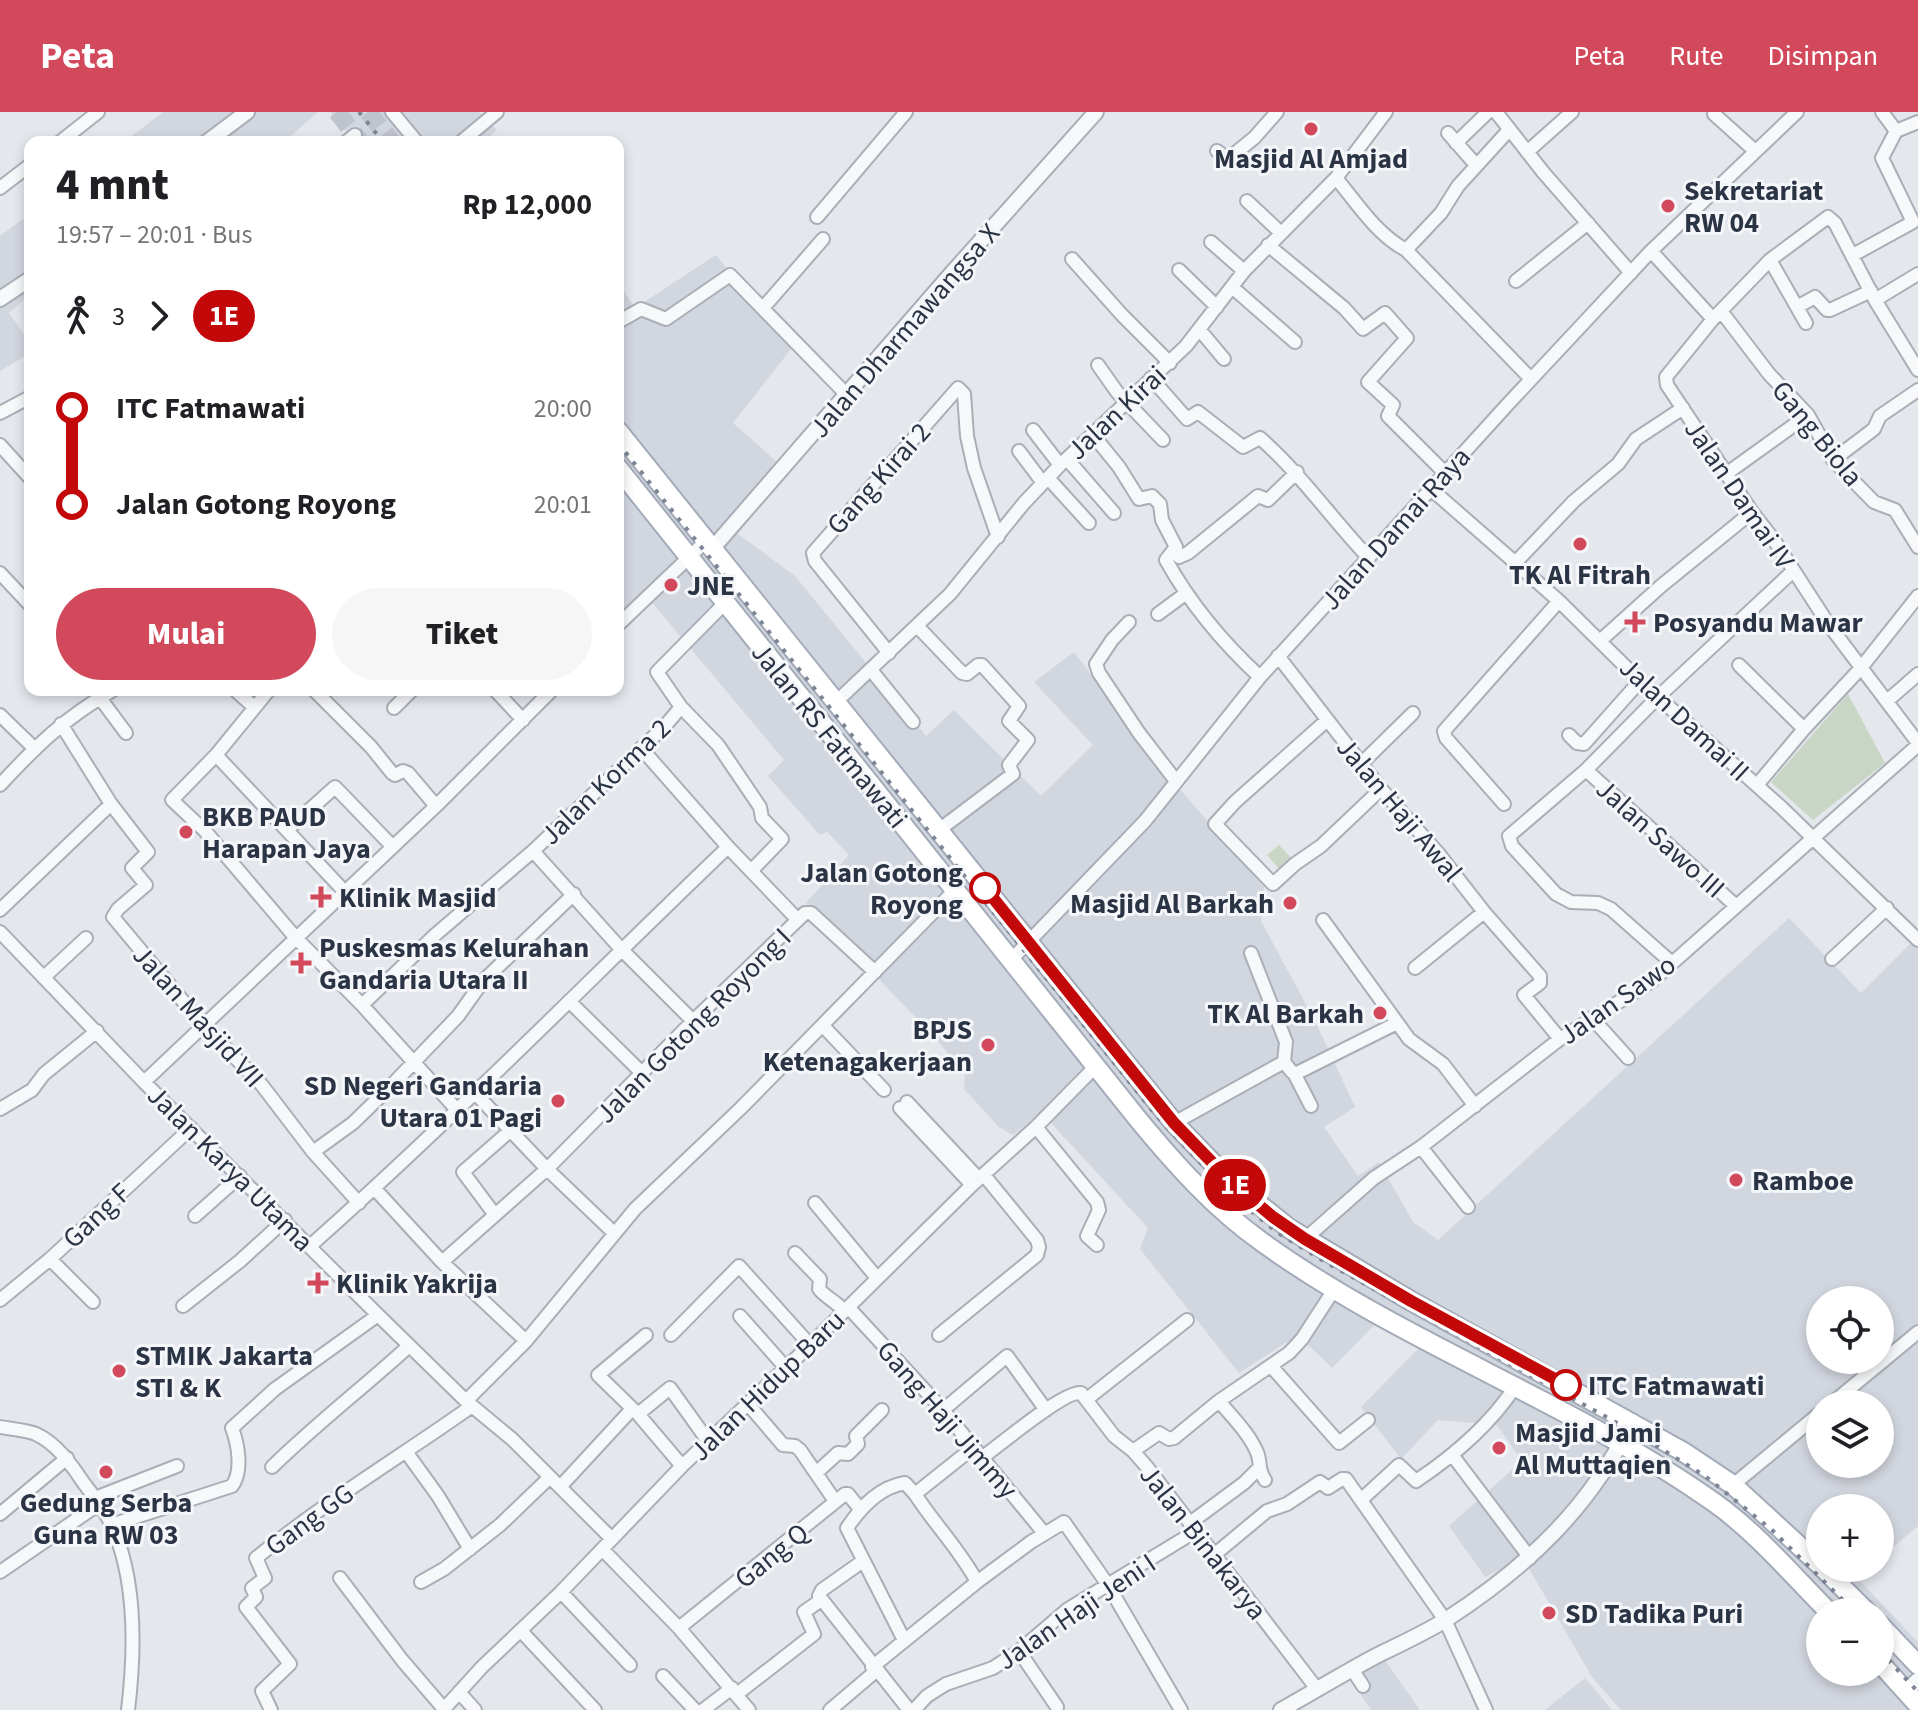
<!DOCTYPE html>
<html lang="id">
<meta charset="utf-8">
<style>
body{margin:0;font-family:"Source Sans 3",sans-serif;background:#f6f6f6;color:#202124;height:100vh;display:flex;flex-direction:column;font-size:30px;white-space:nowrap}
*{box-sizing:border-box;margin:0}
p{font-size:26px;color:#757577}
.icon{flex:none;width:44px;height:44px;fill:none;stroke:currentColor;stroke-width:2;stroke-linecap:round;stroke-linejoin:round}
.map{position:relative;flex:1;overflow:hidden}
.details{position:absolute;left:24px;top:24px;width:600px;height:560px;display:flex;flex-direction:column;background:#fff;border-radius:16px;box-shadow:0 4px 12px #0003}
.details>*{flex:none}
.badge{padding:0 16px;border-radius:26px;font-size:28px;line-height:52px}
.tools{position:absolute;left:1806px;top:1174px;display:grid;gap:16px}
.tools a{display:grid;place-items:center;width:88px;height:88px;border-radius:50%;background:#fff;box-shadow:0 4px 12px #0003;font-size:40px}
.map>.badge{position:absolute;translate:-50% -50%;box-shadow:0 0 0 4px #fff}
.legs{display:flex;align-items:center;gap:12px;height:88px;padding:0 32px;font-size:26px}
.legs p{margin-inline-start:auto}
.head{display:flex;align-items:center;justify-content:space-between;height:136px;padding:0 32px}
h1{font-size:44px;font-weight:800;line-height:60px}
.primary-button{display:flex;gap:16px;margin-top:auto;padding:16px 32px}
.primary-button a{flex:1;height:92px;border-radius:48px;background:#d1495b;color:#fff;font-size:32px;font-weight:800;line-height:92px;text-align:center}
.primary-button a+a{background:#f6f6f6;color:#202124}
ul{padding:0 32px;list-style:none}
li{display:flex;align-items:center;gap:28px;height:96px;font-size:30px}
li i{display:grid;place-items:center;width:12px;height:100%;margin:0 10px;background:currentColor}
li i::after{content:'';width:20px;height:20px;margin:-10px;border:6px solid;border-radius:50%;background:#fff}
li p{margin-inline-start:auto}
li:first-child i{background:linear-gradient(#0000 50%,currentColor 0)}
li:last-child i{background:linear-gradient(currentColor 50%,#0000 0)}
header{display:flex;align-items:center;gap:48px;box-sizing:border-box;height:112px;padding:0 40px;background:#d1495b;color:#fff}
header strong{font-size:38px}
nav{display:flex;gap:44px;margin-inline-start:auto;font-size:28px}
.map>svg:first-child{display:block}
.built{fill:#d2d6de;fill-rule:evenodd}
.green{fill:#c9d6c5}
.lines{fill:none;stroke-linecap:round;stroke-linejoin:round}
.primary-tunnel{stroke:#bfc3cb;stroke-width:18;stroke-dasharray:18 9;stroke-linecap:butt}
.minor-casing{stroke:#a9aeb7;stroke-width:16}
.tertiary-casing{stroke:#a9aeb7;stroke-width:18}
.primary-casing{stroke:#a3abb8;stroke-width:22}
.minor{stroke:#f7f8fa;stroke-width:12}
.tertiary{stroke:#f7f8fa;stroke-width:14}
.primary{stroke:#fff;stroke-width:18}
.rail{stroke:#7d8696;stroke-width:4;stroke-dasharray:4 8;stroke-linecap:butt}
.line-1-casing{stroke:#fff;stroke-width:18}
.line-1{stroke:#c20809;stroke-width:12}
.poi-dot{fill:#d1495b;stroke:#f4f6f9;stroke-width:3}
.stop-1-dot{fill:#fff;stroke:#c20809;stroke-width:4}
.labels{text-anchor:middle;stroke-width:6;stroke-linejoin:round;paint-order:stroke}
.poi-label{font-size:28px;font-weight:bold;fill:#2b3445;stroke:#f4f6f9;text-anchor:start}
.street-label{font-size:28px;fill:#2b3445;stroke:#f4f6f9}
.stop-label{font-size:28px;font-weight:bold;fill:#2b3445;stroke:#f4f6f9;text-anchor:end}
</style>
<header>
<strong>Peta</strong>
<nav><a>Peta</a><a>Rute</a><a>Disimpan</a></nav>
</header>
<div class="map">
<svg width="1918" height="1598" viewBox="0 0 1918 1598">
<rect width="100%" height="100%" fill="#e4e7ec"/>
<path class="built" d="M 163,0 L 318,0 L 284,30 L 124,30 Z
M 330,0 L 479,0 L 497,18 L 484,30 L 345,30 L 348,27 L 346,20 Z
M 30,102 L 30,182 L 9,201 L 30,231 L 30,241 L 0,259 L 0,124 Z
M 716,143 L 791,237 L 733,311 L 778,351 L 726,413 L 795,464 L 926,624 L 954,598 L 1041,684 L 1093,633 L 1034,570 L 1074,540 L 1161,655 L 1264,775 L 1261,809 L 1315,909 L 1355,995 L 1324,1015 L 1358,1064 L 1379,1050 L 1413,1110 L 1438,1128 L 1789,806 L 1861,881 L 1918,824 L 1918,1414 L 1880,1446 L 1880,1396 L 1820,1396 L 1820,1456 L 1868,1456 L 1857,1466 L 1918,1530 L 1918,1598 L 1621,1598 L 1592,1565 L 1523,1446 L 1485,1465 L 1449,1414 L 1522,1349 L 1497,1313 L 1438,1308 L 1401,1347 L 1361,1295 L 1421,1234 L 1380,1207 L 1332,1256 L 1298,1223 L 1239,1261 L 1140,1137 L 1148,1116 L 1041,1000 L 1013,1023 L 999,1015 L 964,977 L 965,963 L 938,929 L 806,791 L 849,743 L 827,720 L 820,723 L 768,664 L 784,648 L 645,482 L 618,507 L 618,170 L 635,196 ZM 1820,1188 L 1880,1188 L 1880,1248 L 1820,1248 ZM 1820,1292 L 1880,1292 L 1880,1352 L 1820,1352 ZM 1820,1500 L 1880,1500 L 1880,1560 L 1820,1560 Z
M 1382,1544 L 1420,1598 L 1371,1598 L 1350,1566 Z
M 1585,1566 L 1612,1598 L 1545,1598 Z"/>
<path class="green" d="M 1848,582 L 1885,651 L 1813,708 L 1771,670 Z
M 1279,733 L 1294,749 L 1282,760 L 1267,743 Z"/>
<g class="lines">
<path class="primary-tunnel" d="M 337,0 L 361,30
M 368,0 L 392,30"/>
<defs>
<path id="minor" d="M 392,0 L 417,30
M 1496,0 L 1543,60 L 1631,161
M 1882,0 L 1896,19
M 1714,2 L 1754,38
M 1448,21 L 1476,53
M 60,30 L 98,0
M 346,30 L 355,23
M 461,30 L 497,0
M 1456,31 L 1488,0
M 1217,39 L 1228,47 L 1254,26 L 1277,0
M 1527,40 L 1572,0
M 1336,66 C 1356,90 1377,123 1406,138 L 1531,267
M 0,76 L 30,53
M 1247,89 L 1280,120
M 817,105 L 906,0
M 1211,130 L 1244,159
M 1268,133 L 1344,196 L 1363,217 L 1385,201 L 1407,226 L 1368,270 L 1393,293 L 1388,304 L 1445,361
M 1406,138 L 1441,101 L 1458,74 L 1509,18
M 1651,139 L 1713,207 L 1666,265 L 1667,273 L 1752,400 L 1774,428 L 1829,513 L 1918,631
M 1853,143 L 1913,110 L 1882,46 L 1896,19 L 1918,10
M 1072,147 L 1122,203 L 1170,251
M 1770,148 L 1806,211
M 1179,158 L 1217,195
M 1516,169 L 1588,111
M 1232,175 L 1295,230
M 1875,188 L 1918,162
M 1797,195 L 1815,185 L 1827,198 L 1830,198 L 1871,179
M 763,196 L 823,127
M 1721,199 L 1769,262 L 1808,303 L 1833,348 L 1874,390 L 1895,398 L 1918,435
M 1713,207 L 1770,148 L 1828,105 L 1835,111 L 1875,188 L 1918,258
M 618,210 L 641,197 L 666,207 L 730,163 L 847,283
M 1199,217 L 1224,247
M 1098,253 L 1117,280 L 1163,328
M 1151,266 L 1187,307 L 1198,300 L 1243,335 L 1260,326 C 1301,362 1332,407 1369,446
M 0,301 L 30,285
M 1033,318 L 1060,353
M 1093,323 L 1119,355 L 1139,387 L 1152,384 L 1160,392 L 1162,408 L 1176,435 L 1166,448 C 1191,493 1222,530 1260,565
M 0,333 L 30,366
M 1019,339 L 1043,371
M 1067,347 L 1114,401
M 1833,348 L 1874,317 L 1880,304 L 1918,278
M 1726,362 L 1794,313
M 1048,366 L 1089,411
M 1431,377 L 1559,489 L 1640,569 L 1782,696 L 1918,828
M 1174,439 L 1179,445 L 1188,441 L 1258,384 L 1268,388 L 1297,360
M 1516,450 L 1574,389 L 1618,352 L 1636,327 L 1683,296
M 0,461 L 30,493
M 1158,502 L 1185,482
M 1129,510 L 1112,528 L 1096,552 L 1099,561 L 1139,621 L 1176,669
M 618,513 L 706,429
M 918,515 L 962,561 L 967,562 L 978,553 L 982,553 L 1019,594 L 1009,609 L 1028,628 L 1009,653 L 1013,662 L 939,718
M 1601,528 L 1661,474 L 1752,400
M 889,541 L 815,449 L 813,441 L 958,276 L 964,282 L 967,324 L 974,356 L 998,425
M 1278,544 L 1381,677 L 1438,741 L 1484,800 L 1540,864 L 1540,871 L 1524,883 L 1560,927
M 1739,553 L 1804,617
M 871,558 L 913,610
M 235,578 L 254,595
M 269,578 L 216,643 L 172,688 L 205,719 L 295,825 L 362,893 L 457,998
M 314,578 L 371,635 L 392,661 L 395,663 L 403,659 L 408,661 L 436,694
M 495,578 L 523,608
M 100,586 L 126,621
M 1887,589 L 1918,562
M 836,590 L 950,482 L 1024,391 L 1060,353 L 1186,234 L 1244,159 L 1336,66 L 1386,0
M 681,595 L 718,633 L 760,695 L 762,706 L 782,727 L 751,759
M 394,596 L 412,578
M 0,603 L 34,636
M 1326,609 L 1235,690 L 1215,712 L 1273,772 L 1295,752 L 1321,734 L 1381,677
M 61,612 L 111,692 L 148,740 L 132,756 L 146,773 L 118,797 L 113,805 L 203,913 L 261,972 L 313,1040 L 359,1091
M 1569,623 L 1577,631 L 1584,632 L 1640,569
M 641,636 L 728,735 L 798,808
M 216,643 L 344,779
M 1362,651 L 1413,601
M 1586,658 L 1736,794
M 0,673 C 38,632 65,606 113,578
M 1757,673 L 1804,617 L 1860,557 L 1918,484
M 1504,692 L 1446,626 L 1444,619 L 1559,489
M 287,718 L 335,675 L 393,735
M 533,739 L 621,837 L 693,909
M 0,798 L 111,692
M 1323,808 L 1409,927 L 1443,952 L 1475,994
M 0,820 L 144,970 L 378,1203 L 466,1289 L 512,1327 L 612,1427
M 1251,841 L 1286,930 L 1284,950
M 1832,847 L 1887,796
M 1010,849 L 1145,709 L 1260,565 L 1508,292 L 1651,139 L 1797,0
M 1672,851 L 1611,797 L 1598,791 L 1571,790 L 1556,782 L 1512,734 L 1509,724 L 1586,658 L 1658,585 L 1793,459
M 1415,856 L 1484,800
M 44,865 L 86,826
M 569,889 L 643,962
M 362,893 L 435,823 L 533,739 L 665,614 L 681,595 L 657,560 L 724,492
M 1592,906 L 1628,946
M 823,914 L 884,978
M 1284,950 L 1292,960 L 1297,961 L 1397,911
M 1294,961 L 1311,994
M 144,970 L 436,694 L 552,578
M 476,982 L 547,1057 L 614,1121
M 907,990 L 979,1067
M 900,996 L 972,1073
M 0,997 L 32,978 L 44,962 L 97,919
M 1174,1011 L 1284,950
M 1036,1015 L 1097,1090 L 1099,1098 L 1087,1124 L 1097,1133
M 1421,1035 L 1468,1095
M 313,1040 L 353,1011 L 389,976 L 458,904 L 483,869 L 574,782
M 374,1076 L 442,1150 L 526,1229
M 815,1091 L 877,1166
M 495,1103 L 463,1060 L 511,1018
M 195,1104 L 240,1064
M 1305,1127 L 1374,1066 L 1421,1035 L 1560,927 L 1652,869 L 1918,633
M 310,1134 C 454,1006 589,868 728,735
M 795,1141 L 820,1167 L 819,1177 C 825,1185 837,1190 844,1199
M 50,1147 L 93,1190
M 442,1150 L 547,1057 L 693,909 L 805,801 L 811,801 L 875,860
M 0,1188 L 50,1147 L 191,1016
M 183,1194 L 240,1149 L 285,1108
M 848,1195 L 943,1298 L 1044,1421
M 740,1204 L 786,1256
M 646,1223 L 598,1263 L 638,1302 L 682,1354
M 671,1223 L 739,1154 L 810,1233
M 939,1223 L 1037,1143 L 1039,1135 L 1037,1128 L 984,1063
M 1271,1254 L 1339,1331 L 1368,1308
M 1087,1287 L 1187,1208
M 466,1289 L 526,1229 L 635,1097 L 741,996 L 954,779
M 1219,1289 C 1232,1305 1251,1323 1258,1343 C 1261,1353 1258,1358 1265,1368
M 748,1292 L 783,1333 L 795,1334 L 800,1338 L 835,1389
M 1831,1292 L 1918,1220
M 943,1298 L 1007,1244 L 1046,1298
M 638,1302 L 670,1276 L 708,1329
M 0,1315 C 11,1317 26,1318 36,1322 C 57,1332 71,1352 83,1370 C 94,1385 106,1399 113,1416 C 137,1471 135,1540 128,1598
M 1133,1339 L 1159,1321 L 1169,1327 L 1174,1326 L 1219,1289 L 1289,1241 L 1302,1227 L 1335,1176
M 407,1341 L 438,1384 L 470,1437
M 1453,1344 L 1530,1446
M 983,1345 C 1001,1332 1065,1278 1081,1281 L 1114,1324 L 1133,1339 L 1147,1355 L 1317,1577
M 272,1355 C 316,1312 364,1275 409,1234
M 816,1361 L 838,1341 L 848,1342 L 858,1332 L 856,1324 L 882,1298
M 1733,1373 L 1820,1301
M 560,1375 L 632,1297
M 915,1382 C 935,1413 960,1438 977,1470
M 95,1386 L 177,1354
M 1362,1387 L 1399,1353 L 1416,1369 C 1455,1343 1489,1314 1515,1275
M 0,1402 L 67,1346
M 1190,1411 L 1244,1371 L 1258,1357
M 111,1413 L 232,1374 C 243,1359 238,1332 232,1316 L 275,1277 L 378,1203
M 603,1438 L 679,1516 L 749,1598
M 1214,1443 L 1267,1399 L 1287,1392 L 1320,1370 L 1328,1376 L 1342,1367 L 1346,1367 L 1445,1508 L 1486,1598
M 863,1449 L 822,1478 L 819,1484 L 909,1598
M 0,1460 L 99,1392
M 340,1466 L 402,1548 L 444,1597
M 421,1470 L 444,1457 L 500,1413 L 550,1365
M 561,1480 L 630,1553
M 679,1516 L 845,1382 L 848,1382 L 860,1397
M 521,1519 L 595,1598
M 904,1528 L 847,1416 C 861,1395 879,1375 905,1371 L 915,1382 L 974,1335
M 1019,1539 L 1057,1595
M 872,1555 L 977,1470 L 1031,1430 L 1064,1410 L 1108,1473 L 1181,1598
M 1352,1557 L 1363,1574
M 663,1564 L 695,1598
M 459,1580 L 475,1598
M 737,1582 L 814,1522 L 804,1500 L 821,1488
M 271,1598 L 262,1579 L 290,1552 L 246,1495 L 256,1485 L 252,1476 L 265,1466 L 256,1446 C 325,1390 400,1345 472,1294
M 443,1598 L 482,1555 L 561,1480 L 682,1354 L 810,1233 L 972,1073 L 1036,1015 L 1096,954
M 703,1598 L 732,1576
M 830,1598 L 876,1559
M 914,1598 L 927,1584 L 946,1572 L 993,1556 L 1019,1539 L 1068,1497 L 1196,1419"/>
<path id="tertiary" d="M 207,30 L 247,0
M 0,187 L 30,167
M 712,437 L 951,162 L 1096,0
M 1906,1579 L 1918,1568
M 1281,1598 C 1313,1580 1344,1561 1376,1544 C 1400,1532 1425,1521 1447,1507 C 1526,1456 1591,1395 1632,1309"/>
<path id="primary" d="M 618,319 L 1174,1011 L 1231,1070 L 1290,1117 L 1411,1189 L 1682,1339 L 1733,1373 L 1820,1453
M 618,356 L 1137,1006 C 1174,1051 1214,1096 1262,1130 C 1403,1232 1573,1290 1715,1391 C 1757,1421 1793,1464 1829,1500
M 1823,1456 L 1867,1500
M 1880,1513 L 1918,1553
M 1880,1551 L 1918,1593"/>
</defs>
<use href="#minor" class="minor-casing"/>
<use href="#tertiary" class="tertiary-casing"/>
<use href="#primary" class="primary-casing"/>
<use href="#minor" class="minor"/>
<use href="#tertiary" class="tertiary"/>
<use href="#primary" class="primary"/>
<path class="rail" d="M 359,0 L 383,30
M 618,331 L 1155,1002 L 1230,1082 L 1278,1121 L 1327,1151 L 1639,1323 L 1705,1364 L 1772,1418 L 1855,1500
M 1880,1539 L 1918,1580"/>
</g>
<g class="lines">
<defs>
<path id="line-1" d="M 985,776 L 1174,1011 L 1231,1070 L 1273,1105 L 1305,1127 L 1411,1189 L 1566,1273"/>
</defs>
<use href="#line-1" class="line-1-casing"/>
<use href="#line-1" class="line-1"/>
</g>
<g class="poi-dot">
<circle cx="1311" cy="17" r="8"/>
<circle cx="1668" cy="94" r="8"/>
<circle cx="1580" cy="432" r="8"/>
<circle cx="671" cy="473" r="8"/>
<path d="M1631 498h8v8h8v8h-8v8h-8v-8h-8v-8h8z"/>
<circle cx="186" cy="720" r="8"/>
<path d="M317 773h8v8h8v8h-8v8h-8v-8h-8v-8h8z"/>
<circle cx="1290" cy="791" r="8"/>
<path d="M297 839h8v8h8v8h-8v8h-8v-8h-8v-8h8z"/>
<circle cx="1380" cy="901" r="8"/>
<circle cx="988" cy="933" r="8"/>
<circle cx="558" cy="989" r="8"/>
<circle cx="1736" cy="1068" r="8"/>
<path d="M314 1159h8v8h8v8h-8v8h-8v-8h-8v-8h8z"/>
<circle cx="119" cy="1259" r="8"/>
<circle cx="1499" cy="1336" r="8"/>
<circle cx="106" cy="1360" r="8"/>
<circle cx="1549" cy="1501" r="8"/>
</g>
<g class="stop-1-dot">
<circle cx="985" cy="776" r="14"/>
<circle cx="1566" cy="1273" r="14"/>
</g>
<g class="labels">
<g class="poi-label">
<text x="1311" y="56" text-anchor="middle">Masjid Al Amjad</text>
<text x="1684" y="88">Sekretariat<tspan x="1684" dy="32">RW 04</tspan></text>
<text x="1580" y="472" text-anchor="middle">TK Al Fitrah</text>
<text x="687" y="483">JNE</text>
<text x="1653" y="520">Posyandu Mawar</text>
<text x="202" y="714">BKB PAUD<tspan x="202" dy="32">Harapan Jaya</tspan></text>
<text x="339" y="795">Klinik Masjid</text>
<text x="1274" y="801" text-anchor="end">Masjid Al Barkah</text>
<text x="319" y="845">Puskesmas Kelurahan<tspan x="319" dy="32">Gandaria Utara II</tspan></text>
<text x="1364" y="911" text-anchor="end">TK Al Barkah</text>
<text x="972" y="927" text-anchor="end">BPJS<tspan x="972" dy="32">Ketenagakerjaan</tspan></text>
<text x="542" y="983" text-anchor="end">SD Negeri Gandaria<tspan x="542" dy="32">Utara 01 Pagi</tspan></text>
<text x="1752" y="1078">Ramboe</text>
<text x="336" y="1181">Klinik Yakrija</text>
<text x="135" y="1253">STMIK Jakarta<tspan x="135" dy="32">STI &amp; K</tspan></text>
<text x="1515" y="1330">Masjid Jami<tspan x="1515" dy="32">Al Muttaqien</tspan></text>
<text x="106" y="1400" text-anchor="middle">Gedung Serba<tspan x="106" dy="32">Guna RW 03</tspan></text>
<text x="1565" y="1511">SD Tadika Puri</text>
</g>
<g class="street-label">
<text transform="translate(904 218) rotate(-49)" y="10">Jalan Dharmawangsa X</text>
<text transform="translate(1116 300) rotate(-43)" y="10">Jalan Kirai</text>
<text transform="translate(1818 321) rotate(51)" y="10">Gang Biola</text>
<text transform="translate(878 366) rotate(-48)" y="10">Gang Kirai 2</text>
<text transform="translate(1740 382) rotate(56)" y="10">Jalan Damai IV</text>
<text transform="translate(1395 416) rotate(-48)" y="10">Jalan Damai Raya</text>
<text transform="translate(1685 607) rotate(43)" y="10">Jalan Damai II</text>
<text transform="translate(830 623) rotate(51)" y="10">Jalan RS Fatmawati</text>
<text transform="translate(605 669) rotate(-44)" y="10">Jalan Korma 2</text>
<text transform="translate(1400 697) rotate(50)" y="10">Jalan Haji Awal</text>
<text transform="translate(1661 726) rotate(42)" y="10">Jalan Sawo III</text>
<text transform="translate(1617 887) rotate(-35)" y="10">Jalan Sawo</text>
<text transform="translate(199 904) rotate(48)" y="10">Jalan Masjid VII</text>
<text transform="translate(693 913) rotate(-45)" y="10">Jalan Gotong Royong I</text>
<text transform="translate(231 1056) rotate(45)" y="10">Jalan Karya Utama</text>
<text transform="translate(96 1103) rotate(-43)" y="10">Gang F</text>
<text transform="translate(767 1273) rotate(-44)" y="10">Jalan Hidup Baru</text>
<text transform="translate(948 1307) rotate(49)" y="10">Gang Haji Jimmy</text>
<text transform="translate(309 1407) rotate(-36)" y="10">Gang GG</text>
<text transform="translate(1204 1430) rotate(52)" y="10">Jalan Binakarya</text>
<text transform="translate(771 1443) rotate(-39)" y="10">Gang Q</text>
<text transform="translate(1076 1499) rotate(-34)" y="10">Jalan Haji Jeni I</text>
</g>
<g class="stop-label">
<text x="963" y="770">Jalan Gotong<tspan x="963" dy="32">Royong</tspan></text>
<text x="1588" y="1283" text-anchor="start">ITC Fatmawati</text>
</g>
</g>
</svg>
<div class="tools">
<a><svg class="icon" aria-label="locate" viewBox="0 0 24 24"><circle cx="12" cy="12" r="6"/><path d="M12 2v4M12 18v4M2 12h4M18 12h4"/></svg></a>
<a><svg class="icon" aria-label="layers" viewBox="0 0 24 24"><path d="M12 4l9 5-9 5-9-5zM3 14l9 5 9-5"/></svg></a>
<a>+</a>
<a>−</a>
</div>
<b class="badge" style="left:1235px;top:1073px;background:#c20809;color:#fff">1E</b>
<section class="details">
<div class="head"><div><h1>4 mnt</h1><p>19:57 – 20:01 · Bus</p></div><b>Rp 12,000</b></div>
<div class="legs"><svg class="icon" aria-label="walk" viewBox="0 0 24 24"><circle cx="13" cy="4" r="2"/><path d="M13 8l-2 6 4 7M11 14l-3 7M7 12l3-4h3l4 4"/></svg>3<svg class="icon" aria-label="forward" viewBox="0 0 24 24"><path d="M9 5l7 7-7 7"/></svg><b class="badge" style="background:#c20809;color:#fff">1E</b></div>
<ul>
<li><i style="color:#c20809"></i><b>ITC Fatmawati</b><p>20:00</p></li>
<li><i style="color:#c20809"></i><b>Jalan Gotong Royong</b><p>20:01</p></li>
</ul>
<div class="primary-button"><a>Mulai</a><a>Tiket</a></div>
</section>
</div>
